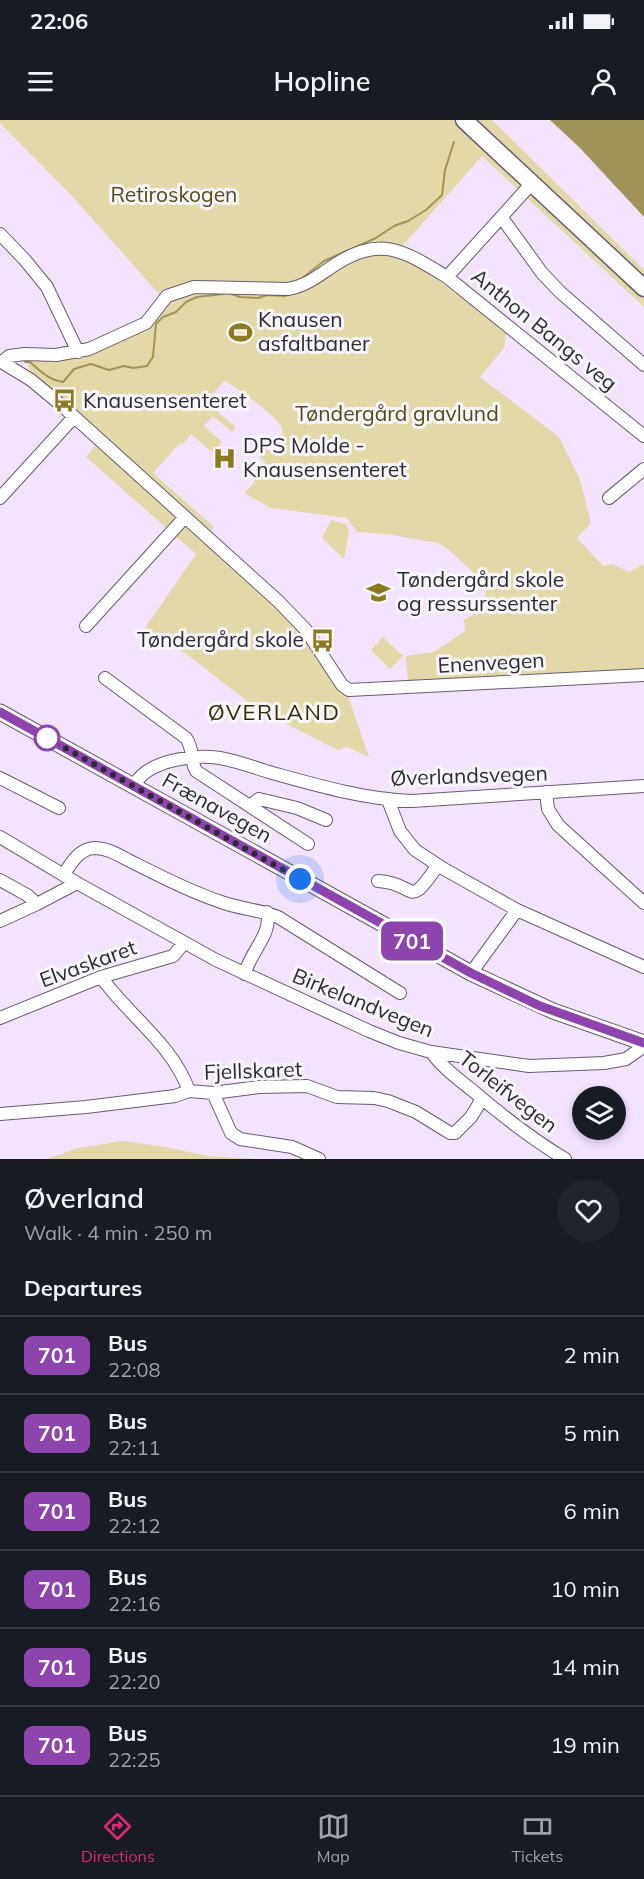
<!DOCTYPE html>
<meta charset="utf-8">
<style>
body{margin:0;font-family:Mulish,sans-serif;background:#20242c;color:#f1f3f6;height:100vh;display:flex;flex-direction:column;font-size:22px;white-space:nowrap}
*{box-sizing:border-box;margin:0}
p{font-size:20px;color:#9ea1a6}
.icon{flex:none;width:33px;height:33px;fill:none;stroke:currentColor;stroke-width:2;stroke-linecap:round;stroke-linejoin:round}
.map{position:relative;height:1039px;overflow:hidden}
.details{display:flex;flex-direction:column;background:#171b24;flex:1}
.details>*{flex:none}
.badge{padding:0 12px;border-radius:9px;font-size:21px;line-height:39px}
.tools{position:absolute;left:572px;top:966px;display:grid;gap:12px}
.tools a{display:grid;place-items:center;width:54px;height:54px;border-radius:50%;background:#171b24;box-shadow:0 3px 9px #0003;font-size:30px}
.you{position:absolute;width:30px;height:30px;margin:-15px;border:4px solid #fff;border-radius:50%;background:#1a73e8;box-shadow:0 0 0 9px #1a73e833}
.map>.badge{position:absolute;translate:-50% -50%;box-shadow:0 0 0 3px #fff}
h2{padding:0 24px;font-size:22px;line-height:54px}
.round{display:grid;place-items:center;flex:none;width:63px;height:63px;border-radius:32px;background:#20242c}
.overview{display:flex;align-items:center;justify-content:space-between;height:102px;padding:0 24px}
h1{font-size:28px;font-weight:600;line-height:45px}
ul{padding:0;list-style:none}
li{display:flex;align-items:center;gap:18px;height:78px;padding:0 24px;border-top:2px solid #363941}
li div{flex:1}
li b{display:block;font-size:22px}
li em{font-style:normal}
li .badge{min-width:66px;font-weight:700;text-align:center}
.status{display:flex;justify-content:space-between;align-items:center;height:42px;padding:0 30px;background:#171b24;direction:ltr}
.status svg{height:16px;fill:currentColor}
header{display:flex;justify-content:space-between;align-items:center;height:78px;padding:0 24px;background:#171b24;font-size:27px;font-weight:600}
.dock{display:flex;justify-content:space-around;align-items:center;height:84px;border-top:2px solid #363941;background:#171b24;font-size:16px;color:#9ea1a6}
.dock a{display:grid;justify-items:center;gap:3px}
.dock .selected{color:#db2777}
.map>svg:first-child{display:block}
.green{fill:#e3d8a8}
.water{fill:#a09359}
.lines{fill:none;stroke-linecap:round;stroke-linejoin:round}
.stream{stroke:#a09359;stroke-width:2}
.minor-casing{stroke:#685a71;stroke-width:14}
.major-casing{stroke:#685a71;stroke-width:17}
.highway-casing{stroke:#685a71;stroke-width:19}
.minor{stroke:#fff;stroke-width:12}
.major{stroke:#fff;stroke-width:15}
.highway{stroke:#fff;stroke-width:16}
.line-casing{stroke:#fff;stroke-width:14}
.line{stroke:#8e44ad;stroke-width:9}
.walk{stroke:#2e2832;stroke-width:6;stroke-dasharray:0 10.8}
.stop-dot{fill:#fff;stroke:#8e44ad;stroke-width:3}
.labels{text-anchor:middle;stroke-width:6;stroke-linejoin:round;paint-order:stroke}
.park-label{font-size:21px;fill:#52491b;stroke:#f9f6fb}
.poi-label{font-size:21px;fill:#2e2832;stroke:#f9f6fb;text-anchor:start}
.street-label{font-size:21px;fill:#2e2832;stroke:#f9f6fb}
.neighbourhood-label{font-size:22px;letter-spacing:1.5px;fill:#322a00;stroke:#f9f6fb}
</style>
<div class="status"><b>22:06</b><svg viewBox="0 0 49 12"><path d="M0 12V9h3v3zM5 12V6h3v6zM10 12V3h3v9zM15 12V0h3v12zM26 1h20v11H26zM47 4h2v5h-2z"/></svg></div>
<header><svg class="icon" aria-label="menu" viewBox="0 0 24 24"><path d="M4 6h16M4 12h16M4 18h16"/></svg>Hopline<svg class="icon" aria-label="person" viewBox="0 0 24 24"><circle cx="12" cy="8" r="4"/><path d="M4 21q1-7 8-7t8 7"/></svg></header>
<div class="map">
<svg width="644" height="1039" viewBox="0 0 644 1039">
<rect width="100%" height="100%" fill="#f3e3fe"/>
<path class="green" d="M 0,0 L 492,0 L 644,150 L 644,187 L 482,36 L 398,131 L 507,210 L 504,228 L 480,257 L 559,317 L 580,360 L 591,403 L 577,418 L 603,446 L 612,444 L 629,452 L 644,444 L 644,552 L 408,563 L 406,536 L 434,532 L 465,511 L 464,500 L 484,487 L 487,465 L 448,429 L 438,423 L 387,414 L 357,412 L 347,398 L 271,388 L 244,373 L 255,362 L 250,357 L 265,341 L 259,336 L 266,328 L 270,331 L 282,318 C 282,314 283,311 282,308 C 279,298 234,265 224,261 L 214,273 L 205,273 L 219,293 L 236,307 L 232,312 L 213,296 L 204,306 L 222,322 L 213,333 L 191,314 L 182,325 L 180,323 L 153,353 L 214,407 L 209,412 L 281,479 L 347,573 L 369,637 L 347,627 L 338,630 L 281,601 L 274,602 L 189,536 L 145,508 L 196,434 L 86,337 L 102,318 L 34,259 L 24,237 L 55,239 L 148,205 L 166,182 L 73,77 L 0,3 Z
M 331,400 L 346,404 L 349,412 L 344,439 L 322,418 Z
M 383,517 L 403,536 L 390,549 L 371,530 Z
M 123,1021 L 165,1027 L 208,1036 L 255,1039 L 47,1039 L 78,1028 Z"/>
<path class="water" d="M 550,0 L 644,0 L 644,97 L 580,28 Z"/>
<g class="lines">
<path class="stream" d="M 300,160 L 324,141 L 376,118 L 394,106 L 408,101 L 426,90 L 442,75 L 445,50 L 454,22
M 229,173 L 240,177 L 258,178 L 267,175 L 285,176 L 293,173
M 25,242 L 30,242 C 40,251 49,260 63,262 L 74,249 L 91,244 L 109,250 L 124,246 L 133,248 L 147,246 L 153,237 L 156,204 L 163,197 L 176,192 L 186,182 L 197,177 L 223,174"/>
<defs>
<path id="minor" d="M 502,98 L 542,153 L 560,172 L 644,245
M 0,114 L 25,140 L 47,167 L 78,232
M 447,157 L 644,316
M 0,241 L 31,260 L 60,284 L 278,481 L 306,510 L 342,565 L 349,570 L 644,555
M 2,242 L 9,236 L 25,234 L 56,235 L 89,229 L 146,203 L 167,176 L 194,167 L 288,169 C 306,166 318,156 333,146 C 380,114 404,131 447,157 L 532,63
M 0,378 L 74,297
M 609,378 L 644,349
M 86,506 L 185,397
M 105,558 L 186,618 C 194,629 190,640 196,651 L 308,724
M 0,658 L 59,688
M 134,666 C 146,640 195,634 220,638 C 237,641 253,647 269,652 C 316,665 363,679 412,681 L 644,666
M 546,672 L 548,689 L 558,705 L 644,783
M 388,680 L 400,711 L 415,730 L 444,749 L 517,790 L 644,847
M 250,686 L 259,679 L 297,688 L 326,700
M 0,717 L 77,763 L 216,840 L 369,911 L 399,923 L 431,932 L 529,946 L 604,943 L 626,939 L 644,926
M 64,754 C 71,743 79,729 94,728 C 107,728 117,734 128,740 C 160,756 191,772 224,783 C 242,789 260,790 278,797 L 400,873
M 0,760 L 27,775 L 37,784
M 378,761 C 418,763 406,792 438,745
M 0,801 L 37,784 L 77,763
M 471,853 L 517,790
M 245,854 C 249,833 273,814 267,792
M 101,857 C 129,896 173,925 189,971
M 0,898 L 101,857 L 173,836 L 184,823
M 431,932 C 443,948 457,958 472,970 C 501,995 532,1019 565,1039
M 213,973 L 231,1013 L 240,1019 L 292,1027 L 319,1039
M 0,994 L 86,987 L 175,976 L 189,971 L 213,973 L 259,967 L 307,966 L 337,977 L 374,978 L 388,981 L 416,992 L 450,1013 L 455,1013 L 471,997 L 482,979"/>
<path id="major" d="M 0,592 L 471,853 L 553,891 L 644,923"/>
<path id="highway" d="M 464,0 L 644,168"/>
</defs>
<use href="#minor" class="minor-casing"/>
<use href="#major" class="major-casing"/>
<use href="#highway" class="highway-casing"/>
<use href="#minor" class="minor"/>
<use href="#major" class="major"/>
<use href="#highway" class="highway"/>
</g>
<g class="lines">
<defs>
<path id="line" d="M 0,592 L 471,853 L 540,886 L 644,923"/>
</defs>
<use href="#line" class="line-casing"/>
<use href="#line" class="line"/>
<path class="walk" d="M 47,618 L 300,759"/>
</g>
<defs>
<symbol id="stadium-bare" viewBox="-9 -9 18 18"><path d="M0-5a6.5 5 0 1 0 0 10a6.5 5 0 1 0 0-10ZM-3.5-1.8h7v3.6h-7Z" fill="#8c7a20" stroke="#f9f6fb" stroke-width="2.5" paint-order="stroke"/></symbol>
<symbol id="bus-bare" viewBox="-9 -9 18 18"><path d="M-5-6H5V4H4V6H2V4H-2V6H-4V4H-5ZM-3.5-4V0h7V-4ZM-3.5 1.2v1.5H-2V1.2ZM2 1.2v1.5H3.5V1.2Z" fill="#8c7a20" stroke="#f9f6fb" stroke-width="2.5" paint-order="stroke"/></symbol>
<symbol id="hospital-bare" viewBox="-9 -9 18 18"><path d="M-5-5h3v3.5h4V-5h3V5h-3V1.5h-4V5h-3Z" fill="#8c7a20" stroke="#f9f6fb" stroke-width="2.5" paint-order="stroke"/></symbol>
<symbol id="school-bare" viewBox="-9 -9 18 18"><path d="M0-5L7-2L0 1L-7-2ZM-4 1L0 2.5L4 1V4Q0 6-4 4Z" fill="#8c7a20" stroke="#f9f6fb" stroke-width="2.5" paint-order="stroke"/></symbol>
</defs>
<g fill-rule="evenodd">
<use href="#stadium-bare" x="224" y="196" width="33" height="33"/>
<use href="#bus-bare" x="48" y="264" width="33" height="33"/>
<use href="#hospital-bare" x="208" y="322" width="33" height="33"/>
<use href="#school-bare" x="362" y="456" width="33" height="33"/>
<use href="#bus-bare" x="306" y="504" width="33" height="33"/>
</g>
<circle class="stop-dot" cx="47" cy="618" r="12"/>
<g class="labels">
<g class="park-label">
<text x="174" y="82">Retiroskogen</text>
<text x="397" y="301">Tøndergård gravlund</text>
</g>
<g class="poi-label">
<text x="258" y="207">Knausen<tspan x="258" dy="24">asfaltbaner</tspan></text>
<text x="83" y="288">Knausensenteret</text>
<text x="243" y="333">DPS Molde -<tspan x="243" dy="24">Knausensenteret</tspan></text>
<text x="397" y="467">Tøndergård skole<tspan x="397" dy="24">og ressurssenter</tspan></text>
<text x="304" y="527" text-anchor="end">Tøndergård skole</text>
</g>
<g class="street-label">
<text transform="translate(544 210) rotate(39)" y="7">Anthon Bangs veg</text>
<text transform="translate(491 543) rotate(-3)" y="7">Enenvegen</text>
<text transform="translate(469 656) rotate(-2)" y="7">Øverlandsvegen</text>
<text transform="translate(217 688) rotate(29)" y="7">Frænavegen</text>
<text transform="translate(88 844) rotate(-20)" y="7">Elvaskaret</text>
<text transform="translate(363 883) rotate(22)" y="7">Birkelandvegen</text>
<text transform="translate(253 951) rotate(-2)" y="7">Fjellskaret</text>
<text transform="translate(508 972) rotate(38)" y="7">Torleifvegen</text>
</g>
<g class="neighbourhood-label">
<text x="274" y="600">ØVERLAND</text>
</g>
</g>
</svg>
<div class="tools">
<a><svg class="icon" aria-label="layers" viewBox="0 0 24 24"><path d="M12 4l9 5-9 5-9-5zM3 14l9 5 9-5"/></svg></a>
</div>
<div class="you" style="left:300px;top:759px"></div>
<b class="badge" style="left:412px;top:821px;background:#8e44ad;color:#fff">701</b>
</div>
<section class="details">
<div class="overview"><div><h1>Øverland</h1><p>Walk · 4 min · 250 m</p></div><a class="round"><svg class="icon" aria-label="heart" viewBox="0 0 24 24"><path d="M12 20l-8-8c-3-5 5-10 8-4 3-6 11-1 8 4z"/></svg></a></div>
<h2>Departures</h2>
<ul>
<li><span class="badge" style="background:#8e44ad;color:#fff">701</span><div><b>Bus</b><p>22:08</p></div><em>2 min</em></li>
<li><span class="badge" style="background:#8e44ad;color:#fff">701</span><div><b>Bus</b><p>22:11</p></div><em>5 min</em></li>
<li><span class="badge" style="background:#8e44ad;color:#fff">701</span><div><b>Bus</b><p>22:12</p></div><em>6 min</em></li>
<li><span class="badge" style="background:#8e44ad;color:#fff">701</span><div><b>Bus</b><p>22:16</p></div><em>10 min</em></li>
<li><span class="badge" style="background:#8e44ad;color:#fff">701</span><div><b>Bus</b><p>22:20</p></div><em>14 min</em></li>
<li><span class="badge" style="background:#8e44ad;color:#fff">701</span><div><b>Bus</b><p>22:25</p></div><em>19 min</em></li>
</ul>
</section>
<nav class="dock">
<a class="selected"><svg class="icon" aria-label="directions" viewBox="0 0 24 24"><path d="M12 3l9 9-9 9-9-9zM9 14v-3h6M13 9l2 2-2 2"/></svg>Directions</a>
<a><svg class="icon" aria-label="map" viewBox="0 0 24 24"><path d="M3 6l6-2 6 2 6-2v14l-6 2-6-2-6 2zM9 4v14M15 6v14"/></svg>Map</a>
<a><svg class="icon" aria-label="tickets" viewBox="0 0 24 24"><path d="M3 7h18v10H3zM15 7v10"/></svg>Tickets</a>
</nav>
